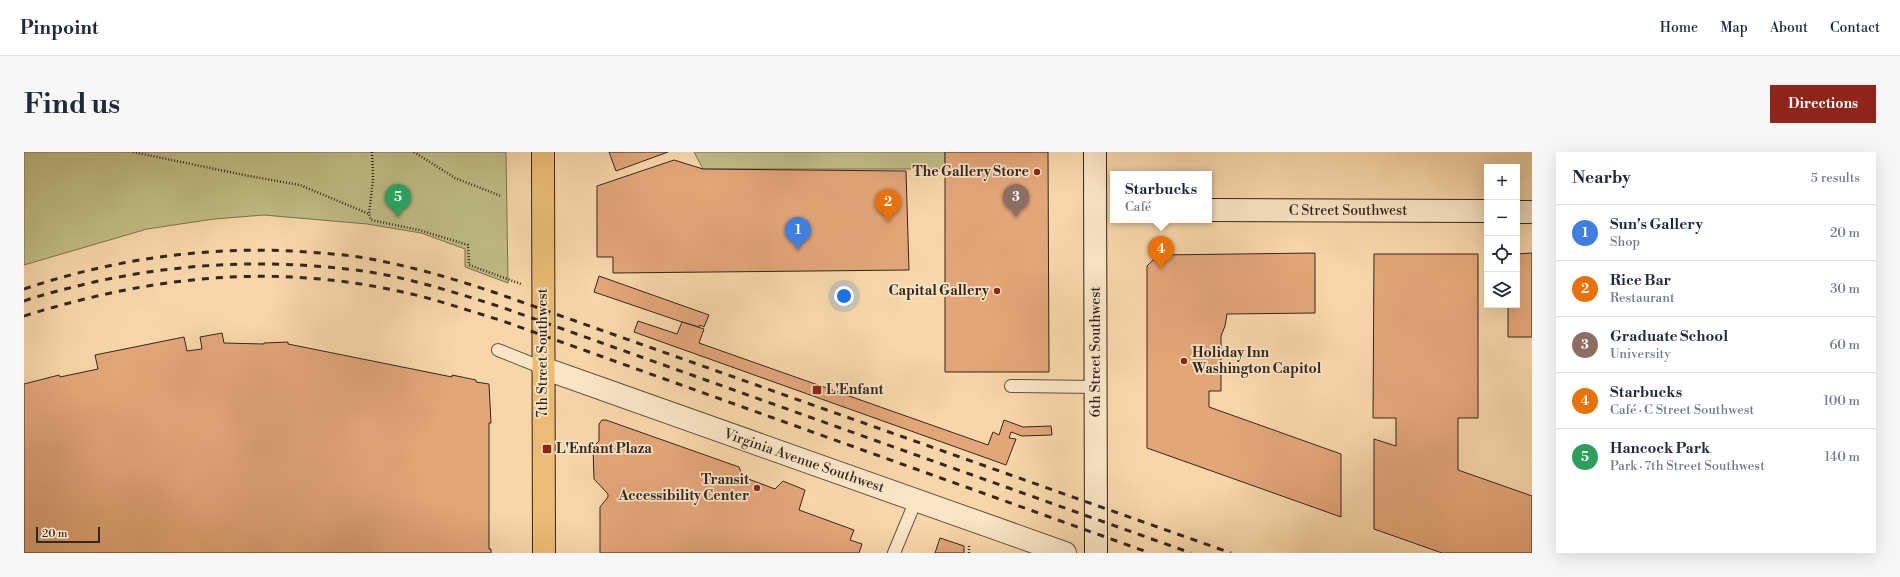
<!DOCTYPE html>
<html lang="en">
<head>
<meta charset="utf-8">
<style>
  :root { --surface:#fff; --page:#f6f6f7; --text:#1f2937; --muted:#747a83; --line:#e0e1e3; --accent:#8f2418 }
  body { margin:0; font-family:"Libre Bodoni",serif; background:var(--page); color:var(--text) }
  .controls { position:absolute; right:12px; top:12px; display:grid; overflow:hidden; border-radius:0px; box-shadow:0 4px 16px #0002 }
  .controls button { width:36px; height:36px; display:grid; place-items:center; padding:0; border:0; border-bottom:1px solid var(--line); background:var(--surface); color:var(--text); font:20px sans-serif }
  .scale { position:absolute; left:12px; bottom:10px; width:64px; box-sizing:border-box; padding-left:4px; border:2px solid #342620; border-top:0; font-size:11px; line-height:14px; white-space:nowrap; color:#342620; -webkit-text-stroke:3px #fae5c7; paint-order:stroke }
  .you { position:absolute; left:820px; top:144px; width:14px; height:14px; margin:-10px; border:3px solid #fff; border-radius:50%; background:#1a73e8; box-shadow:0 0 0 6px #1a73e833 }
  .badge { display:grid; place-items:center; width:26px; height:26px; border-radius:50%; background:var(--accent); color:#fff; font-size:13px; font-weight:700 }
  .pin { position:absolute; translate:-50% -33px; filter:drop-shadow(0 1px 2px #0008) }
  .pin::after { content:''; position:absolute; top:21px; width:14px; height:12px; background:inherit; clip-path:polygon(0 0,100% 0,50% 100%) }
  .popup { position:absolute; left:1086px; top:19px; width:102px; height:52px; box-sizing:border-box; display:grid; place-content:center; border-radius:0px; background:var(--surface); filter:drop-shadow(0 1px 3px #0005); font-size:13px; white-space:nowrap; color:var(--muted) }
  .popup b { font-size:15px; color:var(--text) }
  .popup::after { content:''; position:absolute; left:50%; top:100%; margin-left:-8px; border:8px solid transparent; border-top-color:var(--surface) }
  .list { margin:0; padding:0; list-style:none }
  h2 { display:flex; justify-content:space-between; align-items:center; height:52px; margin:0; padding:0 16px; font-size:17px }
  h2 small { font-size:13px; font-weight:400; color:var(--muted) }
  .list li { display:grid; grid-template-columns:26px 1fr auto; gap:12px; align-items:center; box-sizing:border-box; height:56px; padding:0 16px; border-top:1px solid var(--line) }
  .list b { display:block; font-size:15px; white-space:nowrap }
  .list p { margin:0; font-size:13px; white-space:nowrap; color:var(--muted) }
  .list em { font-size:13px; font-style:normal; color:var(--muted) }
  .icon { flex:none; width:22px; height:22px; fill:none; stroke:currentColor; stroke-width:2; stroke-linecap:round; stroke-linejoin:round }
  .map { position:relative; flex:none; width:1508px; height:401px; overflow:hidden; border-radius:0px }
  header { display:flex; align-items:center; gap:24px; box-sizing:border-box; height:56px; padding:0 20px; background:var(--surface); border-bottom:1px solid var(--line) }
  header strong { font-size:19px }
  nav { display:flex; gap:22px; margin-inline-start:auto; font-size:14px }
  .intro { display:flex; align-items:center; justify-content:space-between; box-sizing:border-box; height:96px; padding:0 24px }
  h1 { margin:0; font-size:28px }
  .button { padding:10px 18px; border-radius:0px; background:var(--accent); color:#fff; font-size:14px; font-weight:700 }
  main { display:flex; gap:24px; padding:0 24px }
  aside { flex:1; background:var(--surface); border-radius:0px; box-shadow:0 4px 16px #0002 }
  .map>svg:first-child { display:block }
  .green { fill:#c1bd85; stroke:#7a7252 }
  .building { fill:#e3a679; stroke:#342620 }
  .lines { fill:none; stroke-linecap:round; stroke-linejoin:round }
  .lane-casing { stroke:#655242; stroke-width:14 }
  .street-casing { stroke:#655242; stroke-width:24 }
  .secondary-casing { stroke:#342620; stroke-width:24 }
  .primary-casing { stroke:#342620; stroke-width:24 }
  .path { stroke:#342620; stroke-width:2.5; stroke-dasharray:1 2; stroke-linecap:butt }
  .lane { stroke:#fae5c7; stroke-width:12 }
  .street { stroke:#fae5c7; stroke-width:22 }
  .secondary { stroke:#fae5c7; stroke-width:22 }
  .primary { stroke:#ecbc74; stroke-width:22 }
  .rail { stroke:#342620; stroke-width:3; stroke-dasharray:7 7; stroke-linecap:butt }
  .poi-dot { fill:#8f2418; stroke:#fae5c7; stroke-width:1.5 }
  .labels { text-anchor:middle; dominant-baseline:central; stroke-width:3.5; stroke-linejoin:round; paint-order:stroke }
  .poi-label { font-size:14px; font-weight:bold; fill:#342620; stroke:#fae5c7; text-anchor:end }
  .street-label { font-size:14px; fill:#342620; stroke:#fae5c7 }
</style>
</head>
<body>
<header>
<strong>Pinpoint</strong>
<nav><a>Home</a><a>Map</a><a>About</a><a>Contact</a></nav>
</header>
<div class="intro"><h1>Find us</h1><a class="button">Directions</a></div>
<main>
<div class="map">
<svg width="1508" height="401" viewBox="0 0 1508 401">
  <rect width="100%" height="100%" fill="#f7d7a9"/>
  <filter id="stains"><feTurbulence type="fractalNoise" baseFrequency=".005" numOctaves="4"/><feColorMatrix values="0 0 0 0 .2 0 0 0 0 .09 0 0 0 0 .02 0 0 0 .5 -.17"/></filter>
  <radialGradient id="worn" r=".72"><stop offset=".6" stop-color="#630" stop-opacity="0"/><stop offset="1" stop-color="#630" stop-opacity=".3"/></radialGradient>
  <g class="green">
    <path d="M0 0H482L484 131 441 115V97L397 81 343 72 240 63 190 67 123 77 0 113Z"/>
    <path d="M670 0H921V17H679Z"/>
  </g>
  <g class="building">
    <path d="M585 0H644L592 19Z"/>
    <path d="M921 0H1024L1025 220H921Z"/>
    <path d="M650 8 679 17 882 19 885 118 589 121V105H573V34Z"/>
    <path d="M1291 101V161L1203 162 1201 174 1197 184V239H1185V255L1317 302V365L1123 296V114L1134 103Z"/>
    <path d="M1508 101V185H1484V153H1493V102Z"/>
    <path d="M1350 102H1454V266H1434V318L1508 344V401H1418L1350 377V287L1372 294V266H1349Z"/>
    <path d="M575 124 685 163 680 175 676 173 675 175 658 170 570 140Z"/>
    <path d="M614 169 653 182 658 170 680 177 675 191 964 293 969 280 975 283 980 268 999 275 1027 274 1028 283 998 284 987 280 985 286 992 287 982 313 610 180Z"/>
    <path d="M198 181 200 191 240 192V191L264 190V192L428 225V223L452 228V230L465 232 467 271H465V397H467V401H0V232L35 223 36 225 74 217 71 203 160 185 163 199 178 197 176 185Z"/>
    <path d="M578 268H582L715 315 719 325 751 337 759 329 781 338 775 358 830 378 826 388 838 392 835 401H576V355L584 345V342L570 327 569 295 575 289V272Z"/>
    <path d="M916 386 940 394V401H911Z"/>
  </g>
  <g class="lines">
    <defs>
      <g id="lane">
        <path d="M474 198 519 216"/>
        <path d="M987 234 1072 235"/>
        <path d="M870 401 892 348"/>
      </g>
      <path id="street" d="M519 216 1041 401"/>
      <g id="secondary">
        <path d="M1071 0 1072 401"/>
        <path d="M1185 58 1463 59"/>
        <path d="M1493 60H1508"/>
      </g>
      <path id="primary" d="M519 0 520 401"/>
    </defs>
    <use href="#lane" class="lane-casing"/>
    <use href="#street" class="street-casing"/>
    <use href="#secondary" class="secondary-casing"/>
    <use href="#primary" class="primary-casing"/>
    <g class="path">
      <path d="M109 0 225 24 276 33 345 62"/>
      <path d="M348 0 349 28 345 62 347 68 395 78 444 93 445 113 497 132"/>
      <path d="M390 0 431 26 477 44"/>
      <path d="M945 401V392"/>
    </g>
    <use href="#lane" class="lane"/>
    <use href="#street" class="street"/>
    <use href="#secondary" class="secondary"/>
    <use href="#primary" class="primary"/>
    <g class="rail">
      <path d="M0 137C95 105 196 92 296 101 309 102 322 103 335 105 384 113 431 127 478 143L1207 401"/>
      <path d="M0 149C23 141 46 136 70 130 156 111 243 107 331 118 381 124 429 140 477 155L1167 401"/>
      <path d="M0 164C125 125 245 111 374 139 409 146 442 158 476 168L1126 401"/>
    </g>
  </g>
  <g class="poi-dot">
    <circle cx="1013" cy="20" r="4"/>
    <circle cx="973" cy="139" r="4"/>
    <circle cx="1160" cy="209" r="4"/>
    <rect x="788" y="233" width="10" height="10" rx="2"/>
    <rect x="518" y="292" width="10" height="10" rx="2"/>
    <circle cx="733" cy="336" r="4"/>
  </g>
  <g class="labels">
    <g class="poi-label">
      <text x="1005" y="20">The Gallery Store</text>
      <text x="965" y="139">Capital Gallery</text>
      <text x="1168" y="201" text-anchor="start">Holiday Inn<tspan x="1168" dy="16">Washington Capitol</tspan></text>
      <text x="802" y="238" text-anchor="start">L'Enfant</text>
      <text x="532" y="297" text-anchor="start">L'Enfant Plaza</text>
      <text x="725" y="328">Transit<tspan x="725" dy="16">Accessibility Center</tspan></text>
    </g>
    <g class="street-label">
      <text x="1324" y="59">C Street Southwest</text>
      <text transform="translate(1072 200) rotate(-90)">6th Street Southwest</text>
      <text transform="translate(519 201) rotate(-90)">7th Street Southwest</text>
      <text transform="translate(780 309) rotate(19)">Virginia Avenue Southwest</text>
    </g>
  </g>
  <rect width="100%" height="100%" filter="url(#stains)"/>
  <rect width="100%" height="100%" fill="url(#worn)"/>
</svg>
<div class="controls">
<button>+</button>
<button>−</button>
<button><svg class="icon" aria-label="locate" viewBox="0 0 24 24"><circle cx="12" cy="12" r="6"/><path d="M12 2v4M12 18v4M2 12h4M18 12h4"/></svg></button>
<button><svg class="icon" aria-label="layers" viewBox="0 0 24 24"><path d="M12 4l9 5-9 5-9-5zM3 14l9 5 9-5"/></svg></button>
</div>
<div class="scale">20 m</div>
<div class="you"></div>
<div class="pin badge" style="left:774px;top:98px;background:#3f7fe0">1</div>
<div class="pin badge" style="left:864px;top:70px;background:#e8710a">2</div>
<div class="pin badge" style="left:992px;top:65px;background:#8d6e63">3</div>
<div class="pin badge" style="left:1137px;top:117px;background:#e8710a">4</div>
<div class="popup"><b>Starbucks</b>Café</div>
<div class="pin badge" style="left:374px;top:65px;background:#2e9e5b">5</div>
</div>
<aside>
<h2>Nearby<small>5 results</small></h2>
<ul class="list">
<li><span class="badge" style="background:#3f7fe0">1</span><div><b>Sun's Gallery</b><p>Shop</p></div><em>20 m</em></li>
<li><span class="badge" style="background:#e8710a">2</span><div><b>Rice Bar</b><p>Restaurant</p></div><em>30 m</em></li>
<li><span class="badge" style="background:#8d6e63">3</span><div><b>Graduate School</b><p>University</p></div><em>60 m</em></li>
<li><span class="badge" style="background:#e8710a">4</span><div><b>Starbucks</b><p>Café · C Street Southwest</p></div><em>100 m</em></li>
<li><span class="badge" style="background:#2e9e5b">5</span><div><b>Hancock Park</b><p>Park · 7th Street Southwest</p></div><em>140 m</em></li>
</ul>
</aside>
</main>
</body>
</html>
